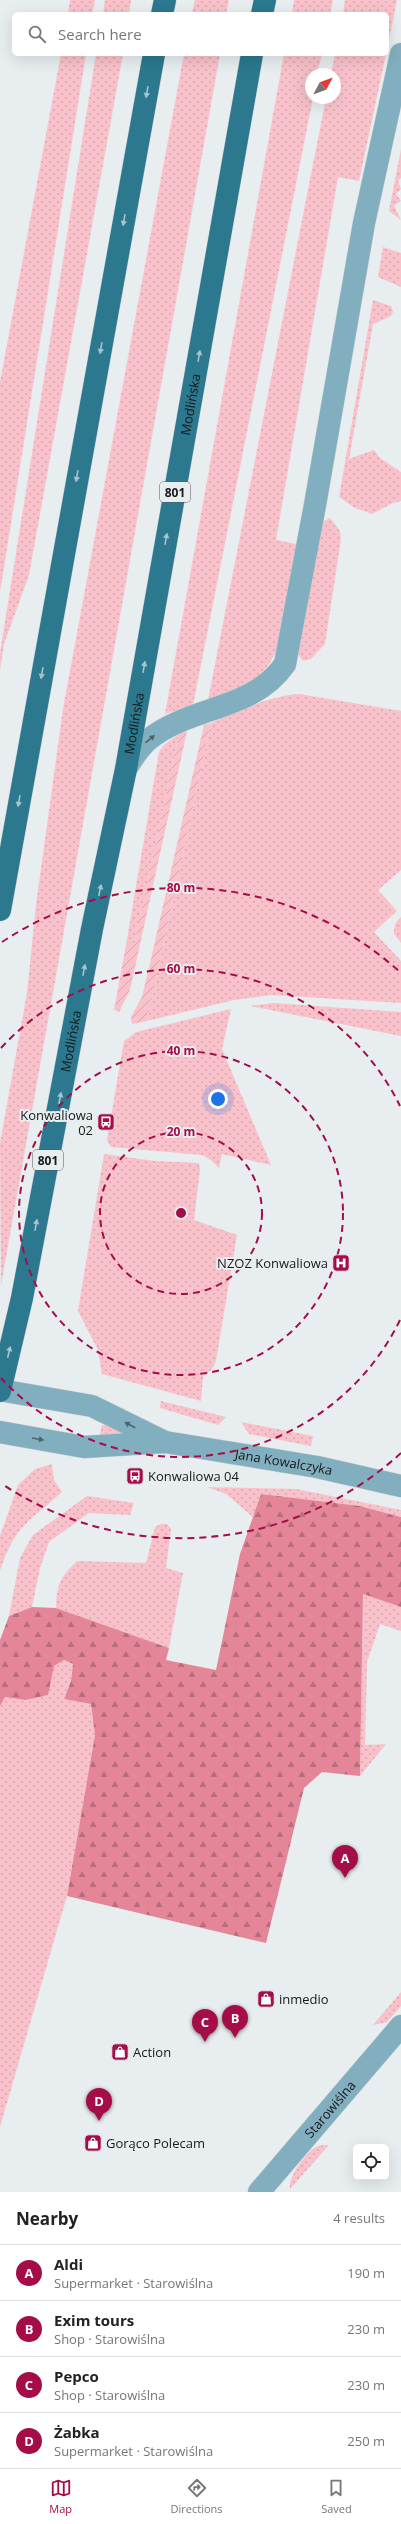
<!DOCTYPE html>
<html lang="en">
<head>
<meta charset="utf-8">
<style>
  :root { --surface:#fff; --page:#f2f2f2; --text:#222; --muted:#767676; --line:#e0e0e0; --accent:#a40d47 }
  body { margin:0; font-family:"Open Sans",sans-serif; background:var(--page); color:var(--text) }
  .controls { position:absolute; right:12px; bottom:12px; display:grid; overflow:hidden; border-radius:6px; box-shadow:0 4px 16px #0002 }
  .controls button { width:36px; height:36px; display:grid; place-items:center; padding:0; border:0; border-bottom:1px solid var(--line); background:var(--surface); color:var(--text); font:20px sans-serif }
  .compass { position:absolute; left:305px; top:68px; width:36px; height:36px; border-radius:50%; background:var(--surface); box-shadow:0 4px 16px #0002; rotate:49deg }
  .you { position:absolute; left:218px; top:1099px; width:14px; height:14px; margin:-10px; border:3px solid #fff; border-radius:50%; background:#1a73e8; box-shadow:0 0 0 6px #1a73e833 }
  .badge { display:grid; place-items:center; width:26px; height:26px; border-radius:50%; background:var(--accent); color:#fff; font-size:13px; font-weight:700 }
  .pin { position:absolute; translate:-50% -33px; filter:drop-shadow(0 1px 2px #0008) }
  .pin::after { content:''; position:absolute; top:21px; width:14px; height:12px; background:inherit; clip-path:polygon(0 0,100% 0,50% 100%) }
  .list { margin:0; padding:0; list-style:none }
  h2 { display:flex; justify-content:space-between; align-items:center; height:52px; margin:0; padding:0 16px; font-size:17px }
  h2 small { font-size:13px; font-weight:400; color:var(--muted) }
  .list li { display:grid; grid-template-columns:26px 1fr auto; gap:12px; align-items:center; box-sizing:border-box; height:56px; padding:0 16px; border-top:1px solid var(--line) }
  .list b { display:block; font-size:15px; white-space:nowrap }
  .list p { margin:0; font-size:13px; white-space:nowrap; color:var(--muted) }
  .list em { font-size:13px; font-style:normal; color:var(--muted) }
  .icon { flex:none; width:22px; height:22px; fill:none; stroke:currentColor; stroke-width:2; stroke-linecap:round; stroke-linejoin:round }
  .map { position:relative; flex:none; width:401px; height:2192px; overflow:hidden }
  .search { position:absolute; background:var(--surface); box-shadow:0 4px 16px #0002; left:12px; right:12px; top:12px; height:44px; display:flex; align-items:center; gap:10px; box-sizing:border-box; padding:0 14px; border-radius:6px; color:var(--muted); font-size:15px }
  .sheet { height:276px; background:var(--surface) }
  nav { display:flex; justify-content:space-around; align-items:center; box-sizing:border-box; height:56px; border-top:1px solid var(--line); background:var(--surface); font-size:11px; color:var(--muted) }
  nav a { display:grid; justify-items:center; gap:2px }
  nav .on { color:var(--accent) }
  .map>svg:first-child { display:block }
  .grass { fill:url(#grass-dots) }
  .forest { fill:url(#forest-firs) }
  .garden { fill:url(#garden-furrows) }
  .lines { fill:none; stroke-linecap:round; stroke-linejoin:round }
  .minor-casing { stroke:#c7cbcd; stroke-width:23 }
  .major-casing { stroke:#c7cbcd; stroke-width:23 }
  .minor { stroke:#81afbf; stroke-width:22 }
  .major { stroke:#2b788f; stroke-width:22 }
  .oneway { fill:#a6c4cd }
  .oneway2 { fill:#4c646c }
  .ring { fill:none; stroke:#a40d47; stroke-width:2; stroke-dasharray:7 5 }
  .labels { text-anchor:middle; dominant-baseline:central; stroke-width:4; stroke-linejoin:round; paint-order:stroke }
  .shield { fill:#e8edef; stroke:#56595a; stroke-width:1 }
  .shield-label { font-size:12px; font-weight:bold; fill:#17191a }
  .street-label { font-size:13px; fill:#17191a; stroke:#e8edef }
  .poi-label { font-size:13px; fill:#17191a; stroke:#e8edef; text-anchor:start }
  .centre { fill:#a40d47; stroke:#e8edef; stroke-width:2 }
  .ring-label { font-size:12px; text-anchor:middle; font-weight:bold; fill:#a40d47; stroke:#e8edef; stroke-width:4; stroke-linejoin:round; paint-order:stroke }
</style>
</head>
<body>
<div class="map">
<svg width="401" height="2192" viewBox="0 0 401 2192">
  <defs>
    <pattern id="grass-dots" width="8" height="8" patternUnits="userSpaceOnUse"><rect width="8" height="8" fill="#f9c2cb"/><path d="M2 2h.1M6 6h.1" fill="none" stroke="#d5a6ae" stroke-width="1.8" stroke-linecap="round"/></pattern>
    <pattern id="forest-firs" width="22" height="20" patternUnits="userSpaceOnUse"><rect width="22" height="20" fill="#e58598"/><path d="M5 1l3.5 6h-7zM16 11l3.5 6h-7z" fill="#b96c7b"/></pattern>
    <pattern id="garden-furrows" width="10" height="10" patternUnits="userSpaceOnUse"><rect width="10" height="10" fill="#f9c2cb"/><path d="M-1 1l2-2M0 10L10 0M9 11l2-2" fill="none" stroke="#d5a6ae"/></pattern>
  </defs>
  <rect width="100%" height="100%" fill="#e8edef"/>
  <g class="grass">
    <path d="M70 0H95L92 14H68Z"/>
    <path d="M105 0H131L129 14H103Z"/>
    <path d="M195 0H229L226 14H192Z"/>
    <path d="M294 0H333L330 14H292Z"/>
    <path d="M345 0H397L387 49V14H343Z"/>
    <path d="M61 54H86L0 592V382Z"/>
    <path d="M96 54H123L29 575 4 644 0 670V653Z"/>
    <path d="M184 54H220L1 1285 0 1143 27 993 36 905 63 709Z"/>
    <path d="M284 54H322L317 74H311L313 98 193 705 165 714Z"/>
    <path d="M335 54H386L359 181 338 177 276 540 297 544 278 647C263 683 242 687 208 700L326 98H335V74H331Z"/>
    <path d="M401 149V178L398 181 401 189 396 194 401 201 394 206 401 220 389 211Z"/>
    <path d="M383 247 401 253V287L378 277Z"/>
    <path d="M373 300 391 306 393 312 391 316 373 324 349 459 374 450 380 458 401 472V501L393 503 372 514 355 508 339 497Z"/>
    <path d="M330 518 340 531 341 539 325 644 311 659 303 661 298 654 322 522Z"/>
    <path d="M299 694 401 711V870L378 890 397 911 374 932 401 961V1003L272 995 234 1000 147 1021 211 723C239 711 268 696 299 694Z"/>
    <path d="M179 734 134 946 126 945 159 752 164 745Z"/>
    <path d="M401 917V943L394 934C394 926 395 922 401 917Z"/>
    <path d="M274 1003 401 1012V1036L250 1006Z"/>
    <path d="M231 1009 222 1049 271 1165 222 1154 219 1168 211 1160 202 1155 111 1147 107 1141 108 1134 124 1041 136 1032Z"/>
    <path d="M104 1154 155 1161 199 1163 200 1170 194 1220 237 1235 216 1361 212 1369 203 1377 201 1401 102 1374 98 1350 78 1311Z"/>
    <path d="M161 1401 226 1417 218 1425 160 1408Z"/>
    <path d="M241 1422 313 1436 311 1446 249 1434Z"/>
    <path d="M102 1425 137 1432 139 1434 100 1435Z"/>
    <path d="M52 1464 54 1480 62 1492C28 1523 15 1525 0 1571V1536L18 1485 35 1469Z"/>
    <path d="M207 1487 296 1489 401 1510V1517L360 1506 261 1494 253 1517 226 1494Z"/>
    <path d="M87 1496 134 1503 130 1515 89 1513 49 1542 40 1568 32 1607 9 1616 20 1558 33 1535Z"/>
    <path d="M161 1524H167L171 1529 166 1568 183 1573 169 1648 56 1608C57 1584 60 1577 77 1561L146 1563 155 1527Z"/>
    <path d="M363 1594 401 1607V1631L380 1624 367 1662 365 1745 386 1744 360 1776Z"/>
    <path d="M64 1660 73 1664 71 1681 64 1699 91 1704 95 1735 67 1896 0 2127V1706L5 1697 25 1700 54 1666Z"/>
    <path d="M401 1992V2006L387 2022 373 2025Z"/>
    <path d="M329 2145 290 2189C288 2177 305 2153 316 2147 320 2145 325 2145 329 2145Z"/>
  </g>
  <path class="forest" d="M261 1494 360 1506 401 1517V1607L363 1594 360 1776 322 1772 304 1788 266 1943 67 1896 95 1735 91 1704 64 1699 71 1681 73 1664 64 1660 54 1666 48 1695 25 1700 5 1697 0 1706V1640L9 1616 32 1607 56 1608 169 1648 166 1660 216 1670 240 1554Z"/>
  <g class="garden">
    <path d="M211 723 147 1021 132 1024 131 1017 142 997 151 959 204 725Z"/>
    <path d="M187 731 130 990 119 1012 114 1010 126 945H134L179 734Z"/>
  </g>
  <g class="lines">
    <defs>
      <g id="minor">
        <path d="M126 769C132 759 139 748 148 740 189 706 253 711 285 664L315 505 364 223 401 54"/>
        <path d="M0 1390 92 1406 165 1442"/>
        <path id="s1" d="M0 1432 84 1447 165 1442 317 1467 401 1486"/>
        <path id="s2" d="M259 2192 401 2026"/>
      </g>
      <g id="major">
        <path d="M162 14 165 0"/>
        <path d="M262 14 265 0"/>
        <path d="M0 910 154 54"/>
        <path id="s3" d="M0 1391 22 1298 92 929 126 769 252 54"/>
      </g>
    </defs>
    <use href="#minor" class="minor-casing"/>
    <use href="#major" class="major-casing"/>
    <use href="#minor" class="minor"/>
    <use href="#major" class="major"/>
  </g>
  <defs><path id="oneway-solid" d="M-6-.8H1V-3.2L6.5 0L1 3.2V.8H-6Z"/></defs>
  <g class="oneway">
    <use href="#oneway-solid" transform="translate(147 92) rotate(100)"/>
    <use href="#oneway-solid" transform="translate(124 220) rotate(100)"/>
    <use href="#oneway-solid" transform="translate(101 348) rotate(100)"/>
    <use href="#oneway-solid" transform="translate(199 356) rotate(-80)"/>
    <use href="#oneway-solid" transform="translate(77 476) rotate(100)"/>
    <use href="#oneway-solid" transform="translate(166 539) rotate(-80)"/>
    <use href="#oneway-solid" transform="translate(144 667) rotate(-80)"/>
    <use href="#oneway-solid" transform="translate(42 673) rotate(100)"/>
    <use href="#oneway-solid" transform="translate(19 801) rotate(100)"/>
    <use href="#oneway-solid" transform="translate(100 890) rotate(-78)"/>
    <use href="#oneway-solid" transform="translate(84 970) rotate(-79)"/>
    <use href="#oneway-solid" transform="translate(60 1098) rotate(-79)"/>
    <use href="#oneway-solid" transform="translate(36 1225) rotate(-80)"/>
    <use href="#oneway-solid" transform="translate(9 1352) rotate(-77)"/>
  </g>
  <g class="oneway2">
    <use href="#oneway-solid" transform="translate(150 739) rotate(-39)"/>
    <use href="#oneway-solid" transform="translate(130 1425) rotate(-153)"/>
    <use href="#oneway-solid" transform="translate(38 1439) rotate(10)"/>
  </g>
  <g class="ring">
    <circle cx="181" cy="1213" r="81"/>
    <circle cx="181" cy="1213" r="162"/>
    <path d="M400 1320A244 244 0 0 1 1 1378M1 1048A244 244 0 0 1 400 1106"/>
    <path d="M401 1453A325 325 0 0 1 2 1484M2 942A325 325 0 0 1 401 973"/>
  </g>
  <defs>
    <symbol id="bus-square" viewBox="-11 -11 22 22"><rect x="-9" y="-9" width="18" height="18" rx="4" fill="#a40d47" stroke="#e8edef"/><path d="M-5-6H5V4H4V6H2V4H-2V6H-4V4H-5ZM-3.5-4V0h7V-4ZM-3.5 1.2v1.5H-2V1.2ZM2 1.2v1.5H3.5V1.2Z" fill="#fff"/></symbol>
    <symbol id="hospital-square" viewBox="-11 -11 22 22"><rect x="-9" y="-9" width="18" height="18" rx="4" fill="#a40d47" stroke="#e8edef"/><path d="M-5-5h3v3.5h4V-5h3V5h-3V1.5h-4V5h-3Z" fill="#fff"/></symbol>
    <symbol id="shop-square" viewBox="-11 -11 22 22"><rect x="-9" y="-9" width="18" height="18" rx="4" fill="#a40d47" stroke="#e8edef"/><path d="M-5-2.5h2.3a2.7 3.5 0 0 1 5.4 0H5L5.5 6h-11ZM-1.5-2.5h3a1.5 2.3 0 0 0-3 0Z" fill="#fff"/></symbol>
  </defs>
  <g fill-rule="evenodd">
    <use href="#bus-square" x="96" y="1112" width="20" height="20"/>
    <use href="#hospital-square" x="331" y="1253" width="20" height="20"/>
    <use href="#bus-square" x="125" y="1466" width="20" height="20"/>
    <use href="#shop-square" x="256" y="1989" width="20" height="20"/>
    <use href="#shop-square" x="110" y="2042" width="20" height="20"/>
    <use href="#shop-square" x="83" y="2133" width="20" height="20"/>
  </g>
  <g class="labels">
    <g class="shield">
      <rect x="160" y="482" width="30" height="20" rx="3"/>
      <rect x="33" y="1150" width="30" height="20" rx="3"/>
    </g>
    <g class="shield-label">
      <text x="175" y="492">801</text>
      <text x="48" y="1160">801</text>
    </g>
    <g class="street-label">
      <text stroke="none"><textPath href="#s3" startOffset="1005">Modlińska</textPath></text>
      <text stroke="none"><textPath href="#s3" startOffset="681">Modlińska</textPath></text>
      <text stroke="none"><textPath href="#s3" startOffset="357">Modlińska</textPath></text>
      <text stroke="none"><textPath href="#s1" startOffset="287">Jana Kowalczyka</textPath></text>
      <text stroke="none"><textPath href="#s2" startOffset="109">Starowiślna</textPath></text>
    </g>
    <g class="poi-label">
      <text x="93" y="1115" text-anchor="end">Konwaliowa<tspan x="93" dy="15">02</tspan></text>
      <text x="328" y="1263" text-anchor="end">NZOZ Konwaliowa</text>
      <text x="148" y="1476">Konwaliowa 04</text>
      <text x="279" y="1999">inmedio</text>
      <text x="133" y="2052">Action</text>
      <text x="106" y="2143">Gorąco Polecam</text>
    </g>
  </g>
  <circle cx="181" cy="1213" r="6" class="centre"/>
  <g class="ring-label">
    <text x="181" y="892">80 m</text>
    <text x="181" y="973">60 m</text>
    <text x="181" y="1055">40 m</text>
    <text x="181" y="1136">20 m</text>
  </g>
</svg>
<div class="controls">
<button><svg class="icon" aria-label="locate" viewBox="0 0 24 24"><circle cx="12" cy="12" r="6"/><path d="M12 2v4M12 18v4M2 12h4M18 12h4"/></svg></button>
</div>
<svg class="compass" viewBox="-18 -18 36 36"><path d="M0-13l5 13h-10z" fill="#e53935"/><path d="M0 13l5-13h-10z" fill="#767676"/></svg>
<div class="you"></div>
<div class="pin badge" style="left:345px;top:1878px">A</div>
<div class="pin badge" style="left:235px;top:2038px">B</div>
<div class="pin badge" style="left:205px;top:2042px">C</div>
<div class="pin badge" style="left:99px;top:2121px">D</div>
<div class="search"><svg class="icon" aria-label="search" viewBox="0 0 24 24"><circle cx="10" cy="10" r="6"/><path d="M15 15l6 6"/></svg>Search here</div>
</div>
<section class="sheet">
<h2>Nearby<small>4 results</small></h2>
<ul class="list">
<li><span class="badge">A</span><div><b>Aldi</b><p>Supermarket · Starowiślna</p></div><em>190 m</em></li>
<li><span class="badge">B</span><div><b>Exim tours</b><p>Shop · Starowiślna</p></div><em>230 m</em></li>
<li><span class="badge">C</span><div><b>Pepco</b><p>Shop · Starowiślna</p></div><em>230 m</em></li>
<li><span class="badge">D</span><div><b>Żabka</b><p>Supermarket · Starowiślna</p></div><em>250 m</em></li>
</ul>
</section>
<nav>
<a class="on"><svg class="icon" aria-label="map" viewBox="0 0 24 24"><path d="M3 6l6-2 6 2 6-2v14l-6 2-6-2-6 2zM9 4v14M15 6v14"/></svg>Map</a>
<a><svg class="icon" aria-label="directions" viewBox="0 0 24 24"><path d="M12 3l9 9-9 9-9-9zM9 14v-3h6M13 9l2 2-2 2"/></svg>Directions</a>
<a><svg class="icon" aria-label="saved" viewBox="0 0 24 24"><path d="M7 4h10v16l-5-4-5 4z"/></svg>Saved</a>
</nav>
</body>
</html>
